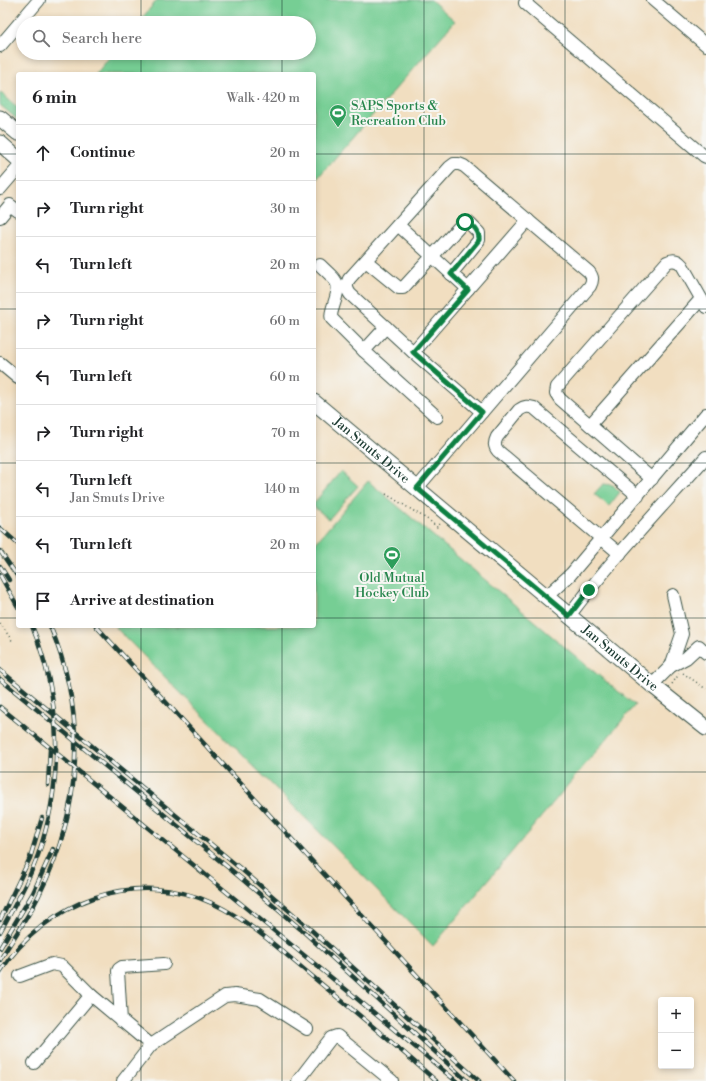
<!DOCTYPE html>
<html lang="en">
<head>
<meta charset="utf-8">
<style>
  :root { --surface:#fff; --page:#f2f2f2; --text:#202124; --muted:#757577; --line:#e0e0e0 }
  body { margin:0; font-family:"Libre Bodoni",serif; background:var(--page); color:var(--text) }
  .controls { position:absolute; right:12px; bottom:12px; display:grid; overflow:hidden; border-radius:4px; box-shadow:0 2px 6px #0003 }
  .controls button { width:36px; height:36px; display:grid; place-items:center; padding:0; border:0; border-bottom:1px solid var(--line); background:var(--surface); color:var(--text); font:20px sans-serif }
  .stop { position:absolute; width:12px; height:12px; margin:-9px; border:3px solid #0b8043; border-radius:50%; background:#fff }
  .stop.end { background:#0b8043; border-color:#fff; box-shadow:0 1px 4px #0008 }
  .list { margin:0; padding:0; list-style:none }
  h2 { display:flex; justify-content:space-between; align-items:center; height:52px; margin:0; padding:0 16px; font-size:17px }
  h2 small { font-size:13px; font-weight:400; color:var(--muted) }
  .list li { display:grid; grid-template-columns:26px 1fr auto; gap:12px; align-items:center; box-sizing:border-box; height:56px; padding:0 16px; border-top:1px solid var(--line) }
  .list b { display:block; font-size:15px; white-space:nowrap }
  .list p { margin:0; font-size:13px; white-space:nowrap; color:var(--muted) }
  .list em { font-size:13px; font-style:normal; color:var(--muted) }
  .icon { flex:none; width:22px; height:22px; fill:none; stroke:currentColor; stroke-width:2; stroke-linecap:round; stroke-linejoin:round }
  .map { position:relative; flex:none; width:706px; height:1081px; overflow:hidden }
  .search { position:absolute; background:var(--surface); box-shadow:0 2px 6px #0003; left:16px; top:16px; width:300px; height:44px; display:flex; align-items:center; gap:10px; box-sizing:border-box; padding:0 14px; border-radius:22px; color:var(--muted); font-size:15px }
  .panel { position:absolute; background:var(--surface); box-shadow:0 2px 6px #0003; left:16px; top:72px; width:300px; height:556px; border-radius:4px }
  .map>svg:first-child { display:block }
  .green { fill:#76ce94; stroke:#4a8664 }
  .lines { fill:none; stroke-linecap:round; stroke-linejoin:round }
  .minor-casing { stroke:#3e5549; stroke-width:14 }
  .major-casing { stroke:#3e5549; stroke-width:17 }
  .path { stroke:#3e5549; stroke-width:1.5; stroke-dasharray:1 3; stroke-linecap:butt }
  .minor { stroke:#fff; stroke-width:12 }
  .major { stroke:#fff; stroke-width:15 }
  .rail-casing { stroke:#1f3d34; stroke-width:4.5 }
  .rail { stroke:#f6f6f2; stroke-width:3; stroke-dasharray:9; stroke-linecap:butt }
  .route { stroke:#0b8043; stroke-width:5 }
  .grid { fill:none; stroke:#1f3d34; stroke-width:1; stroke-opacity:0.55 }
  .labels { text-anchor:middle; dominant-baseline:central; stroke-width:4; stroke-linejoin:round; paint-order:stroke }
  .leisure-label { font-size:13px; fill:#27864d; stroke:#f6f6f2; text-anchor:start }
  .street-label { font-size:13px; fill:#1f3d34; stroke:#f6f6f2 }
</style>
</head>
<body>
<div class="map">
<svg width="706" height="1081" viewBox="0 0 706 1081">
  <rect width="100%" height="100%" fill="#f6f6f2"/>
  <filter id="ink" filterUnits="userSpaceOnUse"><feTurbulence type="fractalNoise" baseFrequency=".025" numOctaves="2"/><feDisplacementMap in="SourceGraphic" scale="8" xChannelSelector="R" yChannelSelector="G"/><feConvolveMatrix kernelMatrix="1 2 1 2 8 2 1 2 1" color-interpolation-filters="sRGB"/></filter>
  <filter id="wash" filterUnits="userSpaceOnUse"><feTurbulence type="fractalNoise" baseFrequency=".012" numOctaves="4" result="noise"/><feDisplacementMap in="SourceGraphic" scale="16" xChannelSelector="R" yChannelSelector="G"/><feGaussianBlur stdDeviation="0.9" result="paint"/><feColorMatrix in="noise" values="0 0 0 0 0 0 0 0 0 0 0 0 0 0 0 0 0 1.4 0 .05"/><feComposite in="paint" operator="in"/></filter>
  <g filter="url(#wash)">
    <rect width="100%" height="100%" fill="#f1dec0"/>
    <g class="green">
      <path d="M157 0H431L455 21 314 182V74H96L113 53H309V23H138Z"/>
      <path d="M0 92 18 108V120L0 105Z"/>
      <path d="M341 471 358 486 329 519 314 507V503Z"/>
      <path d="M368 481 592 670 635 705 433 946 115 627 314 626V545Z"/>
      <path d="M603 484 613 485 620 492 609 506 594 494Z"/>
    </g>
  </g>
  <g filter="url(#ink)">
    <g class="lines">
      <defs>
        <g id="minor">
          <path d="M527 0 525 3 704 156 706 157"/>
          <path d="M653 0 706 45"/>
          <path d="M0 46 39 0"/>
          <path d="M454 164H459L464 166 589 272C593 277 593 280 590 286L482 412 413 352 350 294C346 288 346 285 349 279L450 167Z"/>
          <path d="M0 189 18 168"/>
          <path d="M0 217 10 205 18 211"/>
          <path d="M398 225 468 289"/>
          <path d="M366 261 399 288H403L461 225 468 222 479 233V240L451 274"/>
          <path d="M320 265C338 283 342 281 333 307 332 311 330 315 332 319L364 351"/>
          <path d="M386 327 364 351 437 417"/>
          <path d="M413 352 528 220"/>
          <path d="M0 363 18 378"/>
          <path d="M590 425 701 299"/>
          <path d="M652 479 560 399 556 393 557 387 667 262C673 259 678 260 682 265L706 307"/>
          <path d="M417 488 482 412"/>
          <path d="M620 554 498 451C494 446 494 443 497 437L519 410C525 406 528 406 534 408L638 496"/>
          <path d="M546 597 571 574 706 414"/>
          <path d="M569 616C611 560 660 509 706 457"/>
          <path d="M671 666 682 634 673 595"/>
          <path d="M652 685 671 666 686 658 699 646 706 653"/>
          <path d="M20 976 52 964 62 966 91 995 151 1045 123 1081"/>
          <path d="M121 1021 118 971 119 969 122 967 164 964"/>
          <path d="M151 1045 225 996 235 995 260 999 307 1029"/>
          <path d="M34 1063 91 995"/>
          <path d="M298 1081 331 1038 337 1036 392 1081"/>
        </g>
        <g id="major">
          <path d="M0 118 18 133"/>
          <path d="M0 143 18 159"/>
          <path id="s1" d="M314 402 652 685 706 728"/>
        </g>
      </defs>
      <use href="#minor" class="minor-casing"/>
      <use href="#major" class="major-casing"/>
      <g class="path">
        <path d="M386 494 430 521 437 527 440 524"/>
        <path d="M0 623 13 642"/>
        <path d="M683 673 706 689"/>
        <path d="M672 684 679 674"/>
      </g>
      <use href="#minor" class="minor"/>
      <use href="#major" class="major"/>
      <defs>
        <g id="rail">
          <path d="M0 528 18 544"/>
          <path d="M0 551 18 577"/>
          <path d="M0 566 9 580"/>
          <path d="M0 575 18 607"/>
          <path d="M96 626 514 1081"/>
          <path d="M0 670 247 874 309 928 479 1081"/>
          <path d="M0 679 242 879 304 932 467 1081"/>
          <path d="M0 707 349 992 456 1081"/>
          <path d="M48 785 50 749"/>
          <path d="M0 920 30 858 42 818"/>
          <path d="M0 932C14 907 28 882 38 855 64 781 62 699 32 626"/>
          <path d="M0 948 33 893 53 849"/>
          <path d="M0 960C13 938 28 918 39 895 82 809 88 715 50 626"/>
          <path d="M0 972C46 901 135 867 214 904 248 920 278 948 307 972 350 1008 394 1043 436 1081"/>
        </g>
      </defs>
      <use href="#rail" class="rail-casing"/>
      <use href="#rail" class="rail"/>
    </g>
  </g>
  <g class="lines" filter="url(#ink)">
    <path class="route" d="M465 222C473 224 480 232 479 240L451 274 468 290 413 352 482 412 417 488 569 616 589 590"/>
  </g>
  <path class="grid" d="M141 0V23M282 0V23M424 0V1081M565 0V1081M141 53V74M282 53V74M0 154H18M314 154H706M0 309H18M314 309H706M0 463H18M314 463H706M0 618H18M314 618H706M141 626V1081M282 626V1081M0 772H706M0 927H706"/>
  <defs>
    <symbol id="stadium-pin" viewBox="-11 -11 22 30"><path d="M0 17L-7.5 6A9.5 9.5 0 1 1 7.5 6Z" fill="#2e9e5b" stroke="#f6f6f2"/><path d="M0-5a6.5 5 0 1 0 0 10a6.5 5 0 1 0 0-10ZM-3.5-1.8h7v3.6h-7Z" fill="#fff"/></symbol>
  </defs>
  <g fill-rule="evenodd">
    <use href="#stadium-pin" x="328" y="103" width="20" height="27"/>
    <use href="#stadium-pin" x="382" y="545" width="20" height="27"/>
  </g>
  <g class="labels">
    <g class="leisure-label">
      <text x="351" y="106">SAPS Sports &amp;<tspan x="351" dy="15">Recreation Club</tspan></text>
      <text x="392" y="578" text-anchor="middle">Old Mutual<tspan x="392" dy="15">Hockey Club</tspan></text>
    </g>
    <g class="street-label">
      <text stroke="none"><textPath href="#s1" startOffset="75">Jan Smuts Drive</textPath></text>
      <text stroke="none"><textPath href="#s1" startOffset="399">Jan Smuts Drive</textPath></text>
    </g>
  </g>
</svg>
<div class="controls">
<button>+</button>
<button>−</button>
</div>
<div class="stop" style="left:465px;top:222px"></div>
<div class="stop end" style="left:589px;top:590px"></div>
<div class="search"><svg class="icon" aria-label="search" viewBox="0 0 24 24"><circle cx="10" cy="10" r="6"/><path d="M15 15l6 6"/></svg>Search here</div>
<section class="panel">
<h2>6 min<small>Walk · 420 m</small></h2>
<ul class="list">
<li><svg class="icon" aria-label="ahead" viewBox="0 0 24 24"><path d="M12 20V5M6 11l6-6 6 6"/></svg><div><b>Continue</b></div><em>20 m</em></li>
<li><svg class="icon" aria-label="right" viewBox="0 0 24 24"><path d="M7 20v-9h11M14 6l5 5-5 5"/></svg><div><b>Turn right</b></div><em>30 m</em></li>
<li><svg class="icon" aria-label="left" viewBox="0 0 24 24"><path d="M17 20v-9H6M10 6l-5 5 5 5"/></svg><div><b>Turn left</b></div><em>20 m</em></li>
<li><svg class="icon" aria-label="right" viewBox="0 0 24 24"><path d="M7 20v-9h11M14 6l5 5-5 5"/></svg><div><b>Turn right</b></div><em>60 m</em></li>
<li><svg class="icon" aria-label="left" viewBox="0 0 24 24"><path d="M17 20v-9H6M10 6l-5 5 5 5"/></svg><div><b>Turn left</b></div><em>60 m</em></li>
<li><svg class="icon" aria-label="right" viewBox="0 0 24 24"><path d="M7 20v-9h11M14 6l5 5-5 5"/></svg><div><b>Turn right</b></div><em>70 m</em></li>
<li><svg class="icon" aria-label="left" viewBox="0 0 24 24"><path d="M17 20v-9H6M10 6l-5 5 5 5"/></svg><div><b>Turn left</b><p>Jan Smuts Drive</p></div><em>140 m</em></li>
<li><svg class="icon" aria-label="left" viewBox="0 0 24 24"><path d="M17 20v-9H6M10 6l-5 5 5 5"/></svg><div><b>Turn left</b></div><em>20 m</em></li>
<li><svg class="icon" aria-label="arrive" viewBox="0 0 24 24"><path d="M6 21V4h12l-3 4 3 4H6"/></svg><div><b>Arrive at destination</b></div></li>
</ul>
</section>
</div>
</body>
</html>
